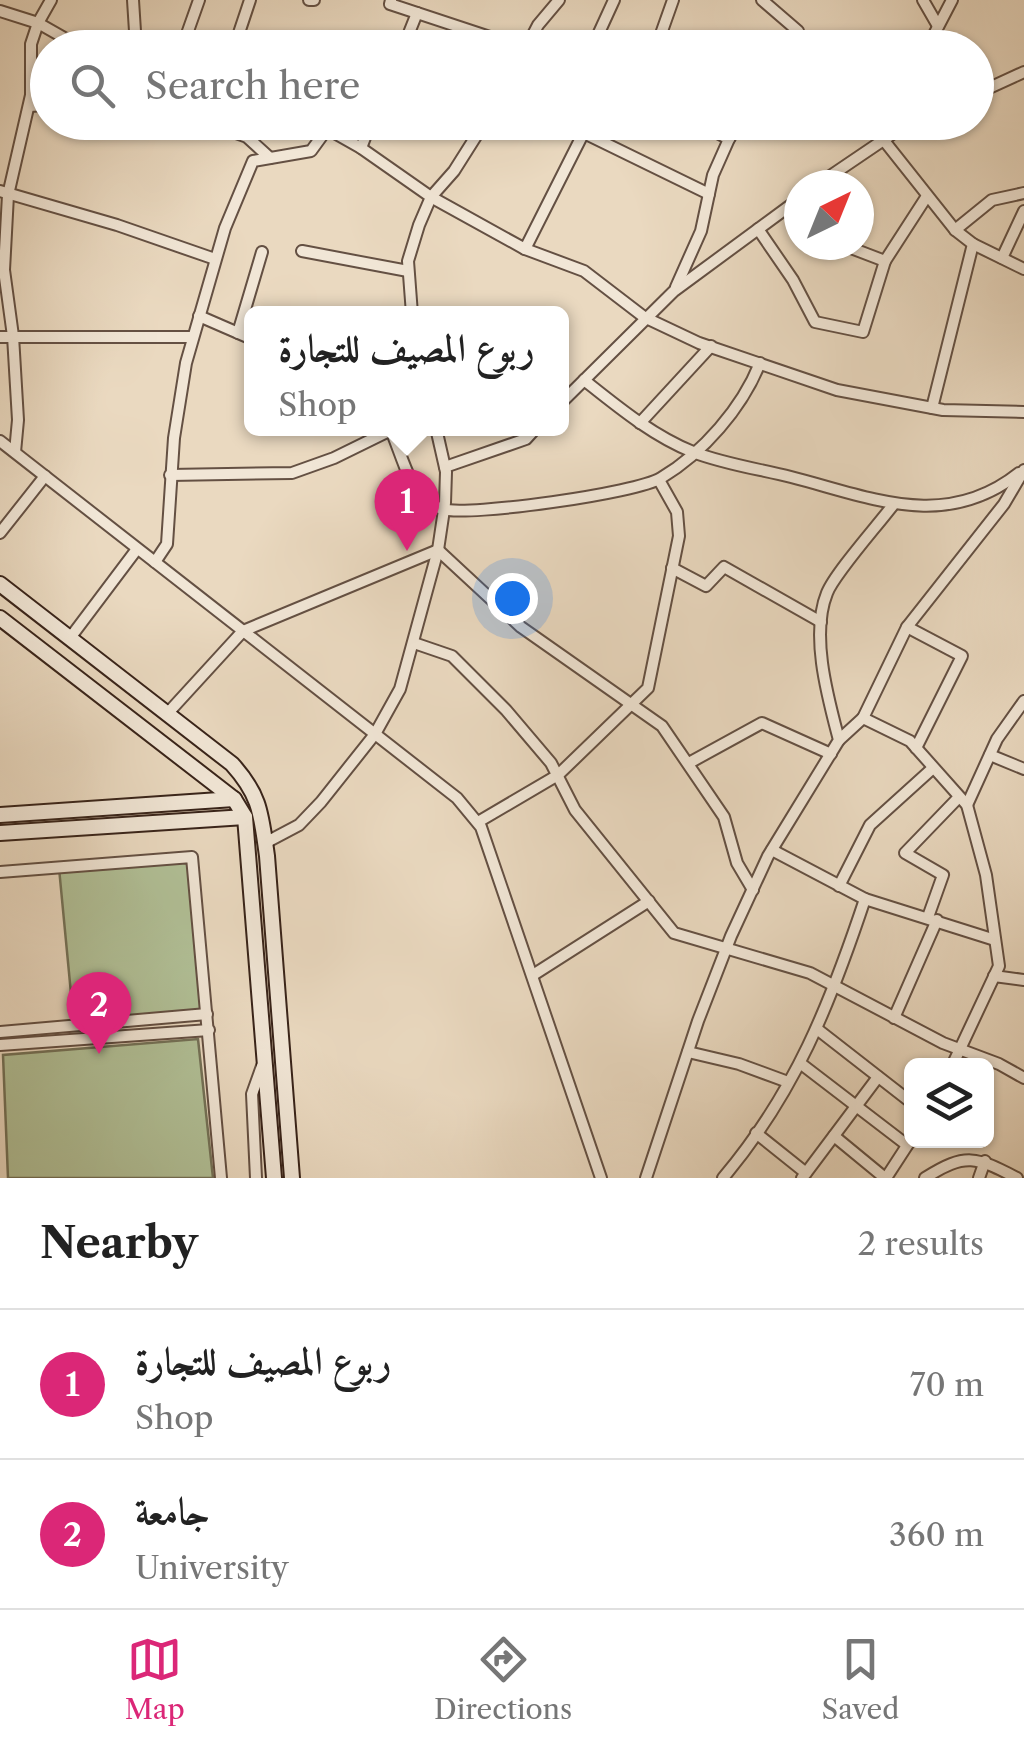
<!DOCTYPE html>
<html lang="en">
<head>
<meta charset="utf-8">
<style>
  :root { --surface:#fff; --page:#f2f2f2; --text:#222; --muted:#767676; --line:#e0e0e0; --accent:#db2777 }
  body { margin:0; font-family:"Libre Caslon Text",Amiri,serif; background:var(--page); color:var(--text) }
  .controls { position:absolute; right:30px; bottom:30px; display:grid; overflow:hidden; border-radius:15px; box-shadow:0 2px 8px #0004 }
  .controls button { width:90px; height:90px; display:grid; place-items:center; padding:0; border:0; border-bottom:2px solid var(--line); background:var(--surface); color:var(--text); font:50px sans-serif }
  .compass { position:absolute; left:784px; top:170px; width:90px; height:90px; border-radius:50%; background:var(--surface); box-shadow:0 2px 8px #0004; rotate:43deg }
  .you { position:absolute; left:512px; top:598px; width:35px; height:35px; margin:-25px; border:8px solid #fff; border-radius:50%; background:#1a73e8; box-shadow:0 0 0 15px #1a73e833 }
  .badge { display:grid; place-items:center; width:65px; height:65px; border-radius:50%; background:var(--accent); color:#fff; font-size:32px; font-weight:700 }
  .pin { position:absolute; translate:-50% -82px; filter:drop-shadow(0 2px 5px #0008) }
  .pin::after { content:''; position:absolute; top:52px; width:35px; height:30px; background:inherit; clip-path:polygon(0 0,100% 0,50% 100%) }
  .popup { position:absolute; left:244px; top:306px; width:325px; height:130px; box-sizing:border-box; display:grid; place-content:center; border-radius:15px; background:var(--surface); filter:drop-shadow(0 2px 8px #0005); font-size:32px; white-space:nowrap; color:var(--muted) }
  .popup b { font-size:38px; color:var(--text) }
  .popup::after { content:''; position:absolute; left:50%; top:100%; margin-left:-20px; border:20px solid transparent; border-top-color:var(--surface) }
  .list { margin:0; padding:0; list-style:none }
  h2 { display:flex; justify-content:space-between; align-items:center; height:130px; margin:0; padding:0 40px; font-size:42px }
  h2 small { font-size:32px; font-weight:400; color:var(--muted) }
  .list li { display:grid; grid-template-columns:65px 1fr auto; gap:30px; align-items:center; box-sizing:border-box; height:150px; padding:0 40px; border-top:2px solid var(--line) }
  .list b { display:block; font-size:38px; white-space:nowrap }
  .list p { margin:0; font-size:32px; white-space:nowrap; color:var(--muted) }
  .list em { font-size:32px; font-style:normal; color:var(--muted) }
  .icon { flex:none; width:55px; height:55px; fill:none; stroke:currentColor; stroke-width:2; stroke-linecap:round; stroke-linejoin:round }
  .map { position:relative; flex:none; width:1024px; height:1178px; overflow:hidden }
  .search { position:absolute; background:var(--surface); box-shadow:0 2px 8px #0004; left:30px; right:30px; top:30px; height:110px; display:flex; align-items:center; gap:25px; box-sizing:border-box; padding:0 35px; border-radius:55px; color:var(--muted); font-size:38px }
  .sheet { height:430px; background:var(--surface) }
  nav { display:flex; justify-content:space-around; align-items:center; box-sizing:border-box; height:140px; border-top:2px solid var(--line); background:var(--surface); font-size:28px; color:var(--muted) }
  nav a { display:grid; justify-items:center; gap:5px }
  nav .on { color:var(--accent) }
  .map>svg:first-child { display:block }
  .green { fill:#b1c097; stroke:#747258; stroke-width:2.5 }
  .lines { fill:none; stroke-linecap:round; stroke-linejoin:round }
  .street-casing { stroke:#645043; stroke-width:14 }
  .secondary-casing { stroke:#382319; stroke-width:18 }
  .street { stroke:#f1e6d6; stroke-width:10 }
  .secondary { stroke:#f1e6d6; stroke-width:14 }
</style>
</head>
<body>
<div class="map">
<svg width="1024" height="1178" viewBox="0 0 1024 1178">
  <rect width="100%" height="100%" fill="#ead9c0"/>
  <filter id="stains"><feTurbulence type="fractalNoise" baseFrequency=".002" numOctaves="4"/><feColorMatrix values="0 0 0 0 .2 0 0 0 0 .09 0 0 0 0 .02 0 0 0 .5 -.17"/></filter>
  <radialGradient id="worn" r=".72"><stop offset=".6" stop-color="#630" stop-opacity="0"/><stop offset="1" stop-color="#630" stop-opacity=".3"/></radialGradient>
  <g class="green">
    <path d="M192 857 207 1014 74 1025 59 868Z"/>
    <path d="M198 1039 213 1178H8L3 1055Z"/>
  </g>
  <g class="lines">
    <defs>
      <g id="street">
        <path d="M133 0 136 47"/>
        <path d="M309 0H314"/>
        <path d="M391 0 390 4 523 48"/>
        <path d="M762 0 798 31 787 48"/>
        <path d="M923 0 938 26"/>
        <path d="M0 11 38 23 82 48"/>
        <path d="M135 48H155"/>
        <path d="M182 48 199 0"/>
        <path d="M234 48 250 0"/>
        <path d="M403 48 417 13"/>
        <path d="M526 48 538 25 559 0"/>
        <path d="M592 48 614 0"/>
        <path d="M656 48 673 0"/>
        <path d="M927 48 952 0"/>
        <path d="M976 94 1024 72"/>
        <path d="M29 106 48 105"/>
        <path d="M205 122 247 137 270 158"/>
        <path d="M315 122 361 148 431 197 525 249 584 271 644 317 699 343 837 390 943 410 1024 412"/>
        <path d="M890 122 882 138 955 230 973 244 932 408"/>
        <path d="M584 133 709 194"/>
        <path d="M729 139 740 122"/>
        <path d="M361 148 371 122"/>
        <path d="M817 185 910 122"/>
        <path d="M0 191 117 225 215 259"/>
        <path d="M758 229 793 280 815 322 863 332 885 261"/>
        <path d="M955 230 992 200 1024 193"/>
        <path d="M973 244 1024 269"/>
        <path d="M843 245 885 261 927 196"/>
        <path d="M525 249 589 122"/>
        <path d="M302 251 408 271"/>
        <path d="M1002 258 1024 211"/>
        <path d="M676 287 701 231 713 175 729 139 697 122"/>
        <path d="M412 314 408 261 419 225 431 197 454 171 485 122"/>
        <path d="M199 316 252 339"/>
        <path d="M238 333 262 252"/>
        <path d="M0 337H193"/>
        <path d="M584 380C618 407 653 436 693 452 724 464 759 469 791 477 870 497 945 532 1019 473"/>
        <path d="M562 402 674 291 799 199"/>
        <path d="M640 423 711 346"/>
        <path d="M390 428C398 445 410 488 422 498 426 501 437 507 442 509 468 517 637 493 661 478 703 453 742 408 760 363"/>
        <path d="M0 441 457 798 481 827 601 1178"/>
        <path d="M15 452 18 420 13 336 4 270 8 195 31 95V44L38 23 51 0"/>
        <path d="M445 467 526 439 536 428"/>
        <path d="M170 475 292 473 334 458 391 430"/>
        <path d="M0 533 45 476"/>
        <path d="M155 562 167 544 174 438 186 363 225 228 253 161 311 151 327 129"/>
        <path d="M672 568 706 586 724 567 821 622"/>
        <path d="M907 627 962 656 916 748"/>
        <path d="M70 638 137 549"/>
        <path d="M414 643 452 656 506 710 551 763 575 810 674 933 810 973 943 1043 999 1064 1024 1078"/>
        <path d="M167 714 243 631 438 550 521 627 662 726 724 817 737 863 753 890"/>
        <path d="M839 740 863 718"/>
        <path d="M990 755 1024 769"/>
        <path d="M689 763 762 723 831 754"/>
        <path d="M967 805 997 739 1024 701"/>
        <path d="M478 822 558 775 648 688 679 536 677 512 659 480"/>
        <path d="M265 843 299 825 321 802 375 734 400 689 438 550 445 503 446 472 436 428"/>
        <path d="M772 850 865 899"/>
        <path d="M0 872 192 857 221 1178"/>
        <path d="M839 886 870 825 933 768"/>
        <path d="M928 917 943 875 905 853 959 797"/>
        <path d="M533 975 649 901"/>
        <path d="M994 976 1024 980"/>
        <path d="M894 1018 937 920"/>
        <path d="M817 1029 912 1103"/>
        <path d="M0 1032 207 1014"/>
        <path d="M0 1045 209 1030"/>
        <path d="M688 1052 739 1064 788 1082"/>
        <path d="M800 1063 907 1145"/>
        <path d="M952 1066 999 966 986 875 967 805 910 741 863 718 907 627 1004 504 1024 470"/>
        <path d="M756 1133 806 1173 802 1178"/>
        <path d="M834 1136 885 1178"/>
        <path d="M806 1173 878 1077"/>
        <path d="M256 1178 252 1094 262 1066"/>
        <path d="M646 1178 698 1021 731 936 768 856 839 740C828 698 810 635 827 593 835 573 878 525 893 505"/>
        <path d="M723 1178C795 1093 830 1004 865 899L995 940"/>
        <path d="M886 1178 912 1138"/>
        <path d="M925 1178C966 1152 976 1157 1017 1178"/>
        <path d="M979 1178 985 1161"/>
      </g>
      <g id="secondary">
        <path d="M0 584 232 764C261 796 261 815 267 856L292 1178"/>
        <path d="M0 618 234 799 245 817 274 1178"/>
        <path d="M0 815 234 799"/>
        <path d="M0 833 245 817"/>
      </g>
    </defs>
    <use href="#street" class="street-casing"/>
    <use href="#secondary" class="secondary-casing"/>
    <use href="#street" class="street"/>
    <use href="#secondary" class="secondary"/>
  </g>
  <rect width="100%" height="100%" filter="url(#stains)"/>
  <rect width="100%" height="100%" fill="url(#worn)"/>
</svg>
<div class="controls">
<button><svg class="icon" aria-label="layers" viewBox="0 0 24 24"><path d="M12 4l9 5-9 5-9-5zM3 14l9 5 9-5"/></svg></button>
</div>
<svg class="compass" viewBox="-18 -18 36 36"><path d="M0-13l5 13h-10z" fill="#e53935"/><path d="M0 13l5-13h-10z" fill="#767676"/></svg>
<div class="you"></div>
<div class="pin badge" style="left:407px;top:551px">1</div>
<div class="popup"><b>ربوع المصيف للتجارة</b>Shop</div>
<div class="pin badge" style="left:99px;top:1054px">2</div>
<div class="search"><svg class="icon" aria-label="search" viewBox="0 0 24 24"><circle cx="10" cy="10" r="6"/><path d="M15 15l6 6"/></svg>Search here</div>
</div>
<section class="sheet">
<h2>Nearby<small>2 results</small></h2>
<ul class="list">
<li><span class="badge">1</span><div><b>ربوع المصيف للتجارة</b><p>Shop</p></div><em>70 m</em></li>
<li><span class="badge">2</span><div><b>جامعة</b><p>University</p></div><em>360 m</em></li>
</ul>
</section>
<nav>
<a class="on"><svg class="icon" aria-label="map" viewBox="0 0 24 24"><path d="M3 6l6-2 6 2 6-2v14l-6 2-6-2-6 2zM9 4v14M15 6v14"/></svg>Map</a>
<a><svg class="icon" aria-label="directions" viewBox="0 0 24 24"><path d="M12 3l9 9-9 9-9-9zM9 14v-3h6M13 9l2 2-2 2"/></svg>Directions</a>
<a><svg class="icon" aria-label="saved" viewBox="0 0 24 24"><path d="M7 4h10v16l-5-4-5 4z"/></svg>Saved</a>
</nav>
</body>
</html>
